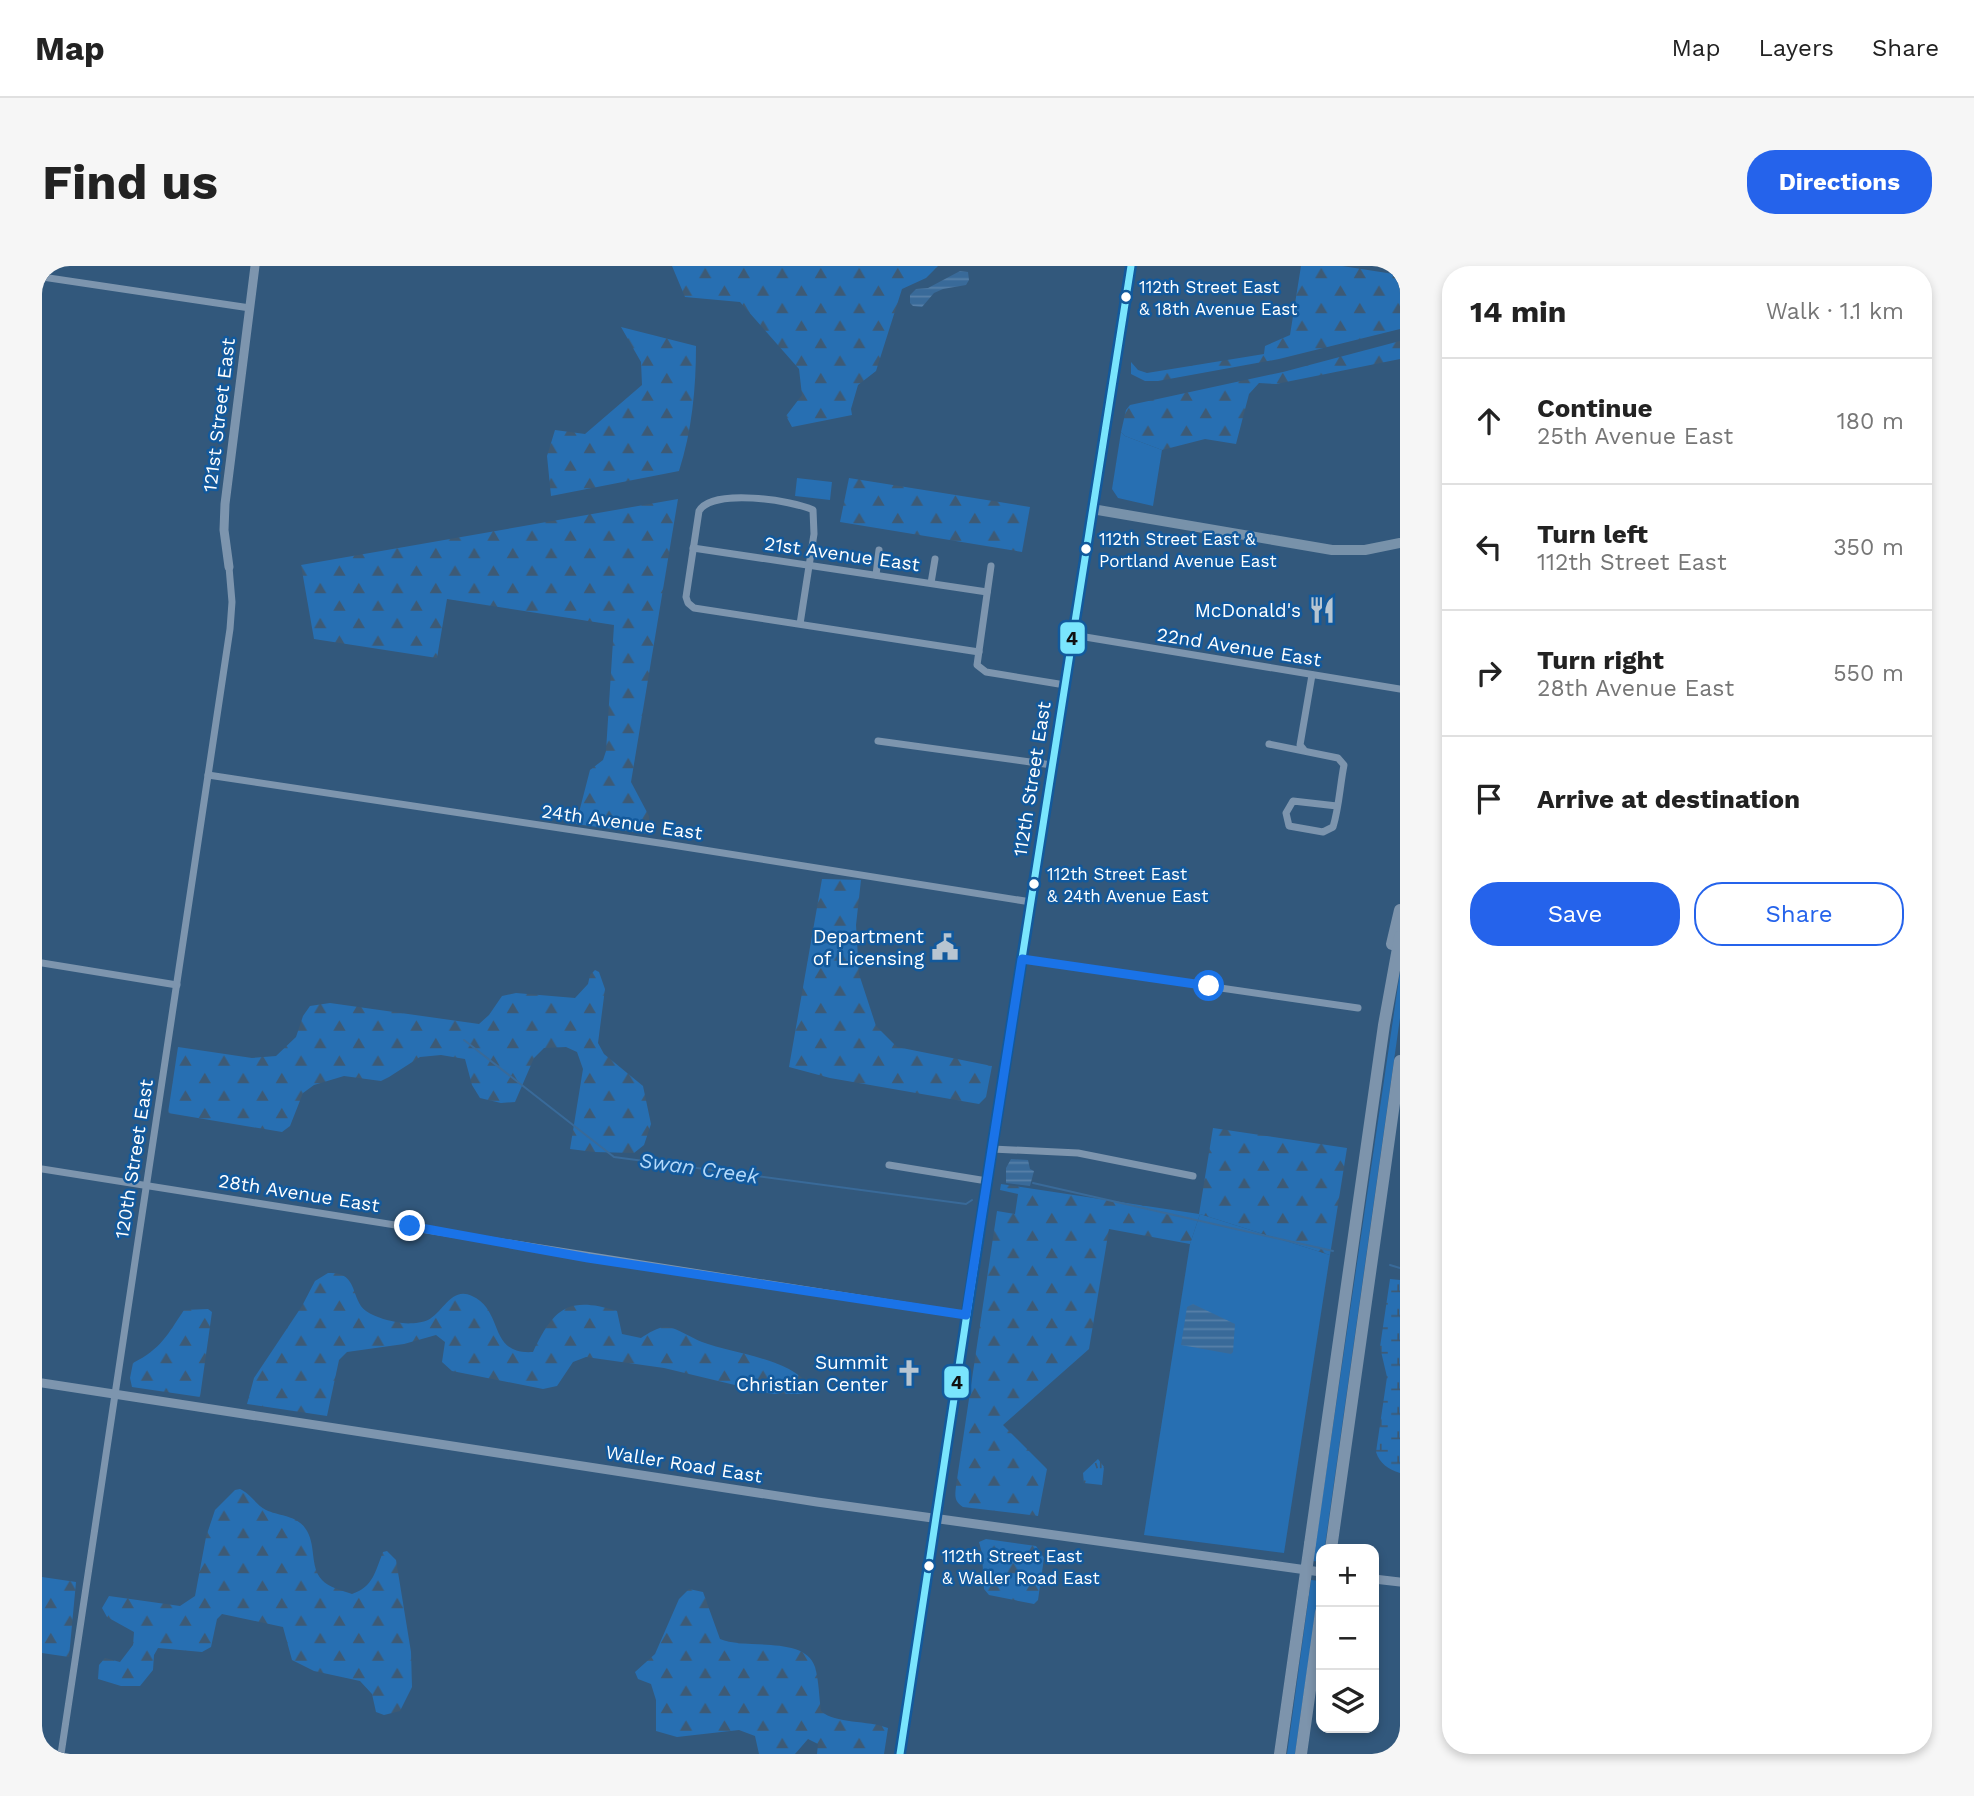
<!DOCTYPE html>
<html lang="en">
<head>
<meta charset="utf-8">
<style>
  :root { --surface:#fff; --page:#f6f6f6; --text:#222; --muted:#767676; --line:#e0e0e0; --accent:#2563eb }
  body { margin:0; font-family:"Work Sans",sans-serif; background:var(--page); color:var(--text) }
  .controls { position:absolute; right:21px; bottom:21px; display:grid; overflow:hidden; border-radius:14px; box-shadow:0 4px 10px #0003 }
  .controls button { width:63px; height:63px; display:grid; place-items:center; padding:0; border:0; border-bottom:2px solid var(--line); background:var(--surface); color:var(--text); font:35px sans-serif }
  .stop { position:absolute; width:21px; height:21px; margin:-16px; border:5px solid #1a73e8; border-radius:50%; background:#fff }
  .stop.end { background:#1a73e8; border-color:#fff; box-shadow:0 2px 7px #0008 }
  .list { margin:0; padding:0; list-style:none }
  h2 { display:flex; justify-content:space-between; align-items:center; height:91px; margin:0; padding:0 28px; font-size:30px }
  h2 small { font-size:23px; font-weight:400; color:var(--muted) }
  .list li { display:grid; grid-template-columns:46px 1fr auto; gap:21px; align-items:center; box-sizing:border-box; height:126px; padding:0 28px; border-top:2px solid var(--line) }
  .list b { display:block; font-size:26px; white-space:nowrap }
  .list p { margin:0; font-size:23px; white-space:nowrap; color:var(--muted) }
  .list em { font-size:23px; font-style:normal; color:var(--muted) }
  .actions { display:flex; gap:14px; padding:21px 28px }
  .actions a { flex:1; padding:16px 0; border:2px solid var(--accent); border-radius:28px; text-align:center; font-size:24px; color:var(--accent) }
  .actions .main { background:var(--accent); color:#fff }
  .icon { flex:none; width:38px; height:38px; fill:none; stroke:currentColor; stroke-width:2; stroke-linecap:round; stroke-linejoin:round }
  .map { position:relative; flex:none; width:1358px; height:1488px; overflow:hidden; border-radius:28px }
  header { display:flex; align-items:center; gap:42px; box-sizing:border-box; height:98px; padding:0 35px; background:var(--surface); border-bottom:2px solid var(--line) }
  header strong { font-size:33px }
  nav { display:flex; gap:38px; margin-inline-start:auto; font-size:24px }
  .intro { display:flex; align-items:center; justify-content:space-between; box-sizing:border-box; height:168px; padding:0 42px }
  h1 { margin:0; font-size:49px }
  .button { padding:18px 32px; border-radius:28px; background:var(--accent); color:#fff; font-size:24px; font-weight:700 }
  main { display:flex; gap:42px; padding:0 42px }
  aside { flex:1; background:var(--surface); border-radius:28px; box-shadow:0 4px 10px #0003 }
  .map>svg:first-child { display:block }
  .grass { fill:#276fb2 }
  .forest { fill:url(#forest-firs) }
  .wetland { fill:url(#wetland-marsh) }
  .park { fill:url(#park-tufts) }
  .water { fill:url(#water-rules) }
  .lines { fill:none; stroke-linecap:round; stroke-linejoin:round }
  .stream { stroke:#396a99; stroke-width:2 }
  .minor { stroke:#7d95ae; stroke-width:7 }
  .tertiary { stroke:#7d95ae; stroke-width:9 }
  .secondary { stroke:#7892aa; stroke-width:10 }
  .motorway { stroke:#7d94ac; stroke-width:12 }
  .motorway-bridge { stroke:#7d94ac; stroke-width:12 }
  .bus-1-casing { stroke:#12599c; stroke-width:12 }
  .bus-1 { stroke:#7ae5fd; stroke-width:7 }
  .route { stroke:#1a73e8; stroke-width:9 }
  .bus-dot { fill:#fff; stroke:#12599c; stroke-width:2.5 }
  .labels { text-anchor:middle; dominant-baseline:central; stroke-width:5; stroke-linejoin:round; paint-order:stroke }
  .bus-label { font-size:17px; fill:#fff; stroke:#12599c; text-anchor:start }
  .street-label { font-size:19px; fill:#fff; stroke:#12599c }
  .poi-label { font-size:19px; fill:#fff; stroke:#12599c; text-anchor:end }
  .water-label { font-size:21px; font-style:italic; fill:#b3d9fa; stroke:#12599c }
  .line-badge { stroke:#12599c; stroke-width:2.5 }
  .pale-badge-label { font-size:19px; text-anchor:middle; font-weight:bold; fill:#111 }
</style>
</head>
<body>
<header>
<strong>Map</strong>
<nav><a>Map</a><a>Layers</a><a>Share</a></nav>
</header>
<div class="intro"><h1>Find us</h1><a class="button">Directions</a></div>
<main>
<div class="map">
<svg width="1358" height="1488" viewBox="0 0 1358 1488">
  <defs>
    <pattern id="forest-firs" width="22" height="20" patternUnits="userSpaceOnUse" patternTransform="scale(1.75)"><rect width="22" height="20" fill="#276fb2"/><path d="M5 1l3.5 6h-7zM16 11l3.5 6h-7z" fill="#3d5a75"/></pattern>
    <pattern id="wetland-marsh" width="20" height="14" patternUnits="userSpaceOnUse" patternTransform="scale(1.75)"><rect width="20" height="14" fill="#276fb2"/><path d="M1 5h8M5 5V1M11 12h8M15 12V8" fill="none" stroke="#3d5a75"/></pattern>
    <pattern id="park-tufts" width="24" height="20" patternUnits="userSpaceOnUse" patternTransform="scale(1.75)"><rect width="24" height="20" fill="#276fb2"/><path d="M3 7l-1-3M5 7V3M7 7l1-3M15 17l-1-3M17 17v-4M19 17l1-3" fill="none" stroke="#3d5a75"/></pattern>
    <pattern id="water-rules" width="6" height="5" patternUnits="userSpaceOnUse" patternTransform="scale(1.75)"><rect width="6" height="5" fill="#396a99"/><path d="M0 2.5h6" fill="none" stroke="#5780a8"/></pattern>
  </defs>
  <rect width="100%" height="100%" fill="#32587c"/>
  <g class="grass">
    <path d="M1079 166 1083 170 1120 184 1111 240 1076 232 1070 223Z"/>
    <path d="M755 212 790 216 788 234 753 230Z"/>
    <path d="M1358 706V752L1283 1280V1283H1279V1296L1271 1295Z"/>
    <path d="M1158 948 1288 989 1242 1287 1102 1269 1148 978Z"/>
    <path d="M1269 1314 1278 1315 1253 1488H1245Z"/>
  </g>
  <g class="forest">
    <path d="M630 0H896L884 12 860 23 834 105 816 119 809 143 810 149 750 161 744 150 760 129 757 103 698 36 643 31Z"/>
    <path d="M1259 0H1300L1358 9V63L1237 93 1116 115H1103L1089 108V96L1096 104 1105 107 1222 88 1223 80 1248 69Z"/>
    <path d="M579 61 654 80C654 122 650 165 637 205L509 230 505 190 513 164 543 168 600 119 599 96Z"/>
    <path d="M1358 75V93L1234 118 1217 117 1207 128 1194 178 1163 173 1120 184 1083 170 1079 166 1084 144 1088 139 1241 106Z"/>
    <path d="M807 212 988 241 980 286 798 256Z"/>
    <path d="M636 233 589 516 607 550V568L534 558 548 504 561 494 564 485 572 359 405 333 395 392 272 373 259 299Z"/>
    <path d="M780 613 819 614 814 659 817 708 834 760 855 781 950 800 944 831 937 838 788 812 747 801Z"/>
    <path d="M553 704 557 706 563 723 556 777 562 788 601 820 609 858 602 879 592 887 552 886 528 883 541 803 535 786 524 781 502 782 492 792 473 836 459 837 438 832 430 819 423 793 399 789 378 791 347 811 339 815 302 810 272 819 261 827 248 860 240 866 126 847 136 781 210 792 234 790 254 771 261 750 268 740 288 737 437 758 447 749 460 730 474 727 533 732 546 718 548 709Z"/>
    <path d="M1171 862 1305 882 1288 989 1158 948 1148 978 1067 963 1047 1083 961 1159 1005 1203 996 1250 921 1241C912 1235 913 1230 914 1220L955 945 973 948 976 928 958 924 959 918 1157 948Z"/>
    <path d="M286 1007C317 1005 308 1033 324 1045 334 1052 348 1055 360 1057 367 1058 380 1057 386 1054 401 1047 409 1020 430 1030 463 1045 445 1089 491 1086 512 1042 526 1030 575 1045L580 1068 599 1072C607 1067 615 1061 625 1061 636 1062 649 1072 660 1076 692 1088 746 1092 767 1119L760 1128H730L622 1102 544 1091 531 1096 515 1120 501 1123 410 1105 400 1096 403 1076 394 1069 362 1078 305 1086 297 1094 285 1150 205 1138 212 1112 260 1040 273 1015Z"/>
    <path d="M166 1043 170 1046 158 1131 90 1121 88 1112 91 1097C119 1083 126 1068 142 1044Z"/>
    <path d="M198 1223C209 1228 214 1239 224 1244 236 1250 254 1249 263 1262 275 1278 267 1300 280 1314 286 1321 301 1325 310 1328 331 1321 333 1306 341 1286L345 1285 354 1294 369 1386 370 1421 358 1445 342 1449 334 1446 330 1428 318 1415 272 1405 250 1394 241 1361 180 1348 175 1353 169 1381 160 1386 116 1382 112 1389 111 1404 98 1420H79L56 1413 57 1399 63 1392 78 1396 91 1379 92 1366 65 1351 60 1342 67 1330 138 1340 153 1330 164 1271 173 1244 193 1224Z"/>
    <path d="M944 1273 994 1280 1002 1292 996 1334 992 1338 947 1329 942 1323 940 1287 937 1276Z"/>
    <path d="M0 1311 34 1316 27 1391 0 1387Z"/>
    <path d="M647 1323 661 1326 678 1373C703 1384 763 1369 773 1401 777 1415 777 1431 779 1445 793 1458 826 1454 846 1462L842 1488H775L776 1478 766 1473 753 1488H717L713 1470 697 1464 635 1471 614 1465V1434L609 1418 596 1413 593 1406 613 1388 637 1333Z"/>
  </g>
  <path class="wetland" d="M1348 1013 1358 1014V1207C1346 1203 1338 1198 1334 1186L1345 1111 1338 1081Z"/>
  <path class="park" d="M1056 1193 1062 1201 1060 1219 1042 1217 1041 1207Z"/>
  <g class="water">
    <path d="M918 5 926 6 927 14 924 19 901 23 892 27 880 41 871 40 868 37V29L874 23 886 22Z"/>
    <path d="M969 893 986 894 988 903 992 905 988 920 964 917V902Z"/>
    <path d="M1151 1038 1193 1058 1191 1086 1189 1088 1139 1079 1145 1041Z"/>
  </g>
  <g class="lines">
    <g class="stream">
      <path d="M422 774 572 891 924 938 930 934"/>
      <path d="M991 917 1291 985"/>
      <path d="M1348 999 1358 1002"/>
    </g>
    <g class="minor">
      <path d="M1354 0 1358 1"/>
      <path d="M0 11 208 42"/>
      <path d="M651 282 945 326"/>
      <path d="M949 300 935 399 944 406 1023 419"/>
      <path d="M834 309 837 284"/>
      <path d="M889 317 893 293"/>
      <path d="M758 358 772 268 771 244C750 234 670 222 657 245L644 331 646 337 652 342 937 386"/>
      <path d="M1031 369 1358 423"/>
      <path d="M836 475 1010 499"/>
      <path d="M1227 478 1296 492 1302 499C1298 519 1297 542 1291 561L1281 566 1247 560 1244 547 1251 535 1295 540"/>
      <path d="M1262 484 1258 479 1270 409"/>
      <path d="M166 509 624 578 989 636"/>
      <path d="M980 693 1316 742"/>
      <path d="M0 697 135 719"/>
      <path d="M950 883 1036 887 1151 910"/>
      <path d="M847 899 945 915"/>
      <path d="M0 903C308 950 616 1003 924 1049"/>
      <path d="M19 1488 188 363 190 336 187 301"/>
    </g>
    <g class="tertiary">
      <path d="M187 301 182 264 183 238 213 0"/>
      <path d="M0 1117 775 1236 1279 1306"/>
      <path d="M1332 1313 1358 1316"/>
    </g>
    <g class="secondary">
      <path d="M1050 243 1290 284H1323L1358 277"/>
      <path d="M858 1488 950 883 1089 0"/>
    </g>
    <g class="motorway">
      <path d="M1350 678 1358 644"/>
      <path d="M1268 1278 1342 759 1358 671"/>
      <path d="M1289 1283 1358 795"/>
      <path d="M1238 1488 1261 1327"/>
      <path d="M1259 1488 1279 1346"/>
    </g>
    <path class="motorway-bridge" d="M1261 1327 1268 1278"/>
    <defs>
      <path id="bus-1" d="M858 1488 950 883 1089 0"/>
    </defs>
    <use href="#bus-1" class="bus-1-casing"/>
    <use href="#bus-1" class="bus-1"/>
  </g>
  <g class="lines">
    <path class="route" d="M368 960 546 992 924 1049 980 693 1167 720"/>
  </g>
  <defs>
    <symbol id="restaurant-bare" viewBox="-9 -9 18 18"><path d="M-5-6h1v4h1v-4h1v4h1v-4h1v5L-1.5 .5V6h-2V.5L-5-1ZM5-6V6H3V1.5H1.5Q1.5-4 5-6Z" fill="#b7c5d1" stroke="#12599c" stroke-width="2.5" paint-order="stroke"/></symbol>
    <symbol id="civic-bare" viewBox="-9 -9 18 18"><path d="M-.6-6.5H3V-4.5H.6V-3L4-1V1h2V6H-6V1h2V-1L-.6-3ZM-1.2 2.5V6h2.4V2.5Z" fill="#b7c5d1" stroke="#12599c" stroke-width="2.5" paint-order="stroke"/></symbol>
    <symbol id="church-bare" viewBox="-9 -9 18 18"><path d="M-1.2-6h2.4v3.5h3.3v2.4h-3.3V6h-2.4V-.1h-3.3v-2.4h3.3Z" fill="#b7c5d1" stroke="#12599c" stroke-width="2.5" paint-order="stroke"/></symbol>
  </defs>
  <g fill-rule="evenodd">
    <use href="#restaurant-bare" x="1261" y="325" width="38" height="38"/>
    <use href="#civic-bare" x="884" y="662" width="38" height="38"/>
    <use href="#church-bare" x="848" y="1088" width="38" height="38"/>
  </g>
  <g class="bus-dot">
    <circle cx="1084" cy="31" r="6"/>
    <circle cx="1044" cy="283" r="6"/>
    <circle cx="992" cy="618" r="6"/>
    <circle cx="887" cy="1300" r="6"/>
  </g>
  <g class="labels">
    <g class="bus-label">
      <text x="1097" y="21">112th Street East<tspan x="1097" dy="22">&amp; 18th Avenue East</tspan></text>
      <text x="1057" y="273">112th Street East &amp;<tspan x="1057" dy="22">Portland Avenue East</tspan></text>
      <text x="1005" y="608">112th Street East<tspan x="1005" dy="22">&amp; 24th Avenue East</tspan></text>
      <text x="900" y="1290">112th Street East<tspan x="900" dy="22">&amp; Waller Road East</tspan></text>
    </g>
    <g class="street-label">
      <text transform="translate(177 149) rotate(-83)">121st Street East</text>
      <text transform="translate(800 288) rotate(8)">21st Avenue East</text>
      <text transform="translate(1197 381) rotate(9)">22nd Avenue East</text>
      <text transform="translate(990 513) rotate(-81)">112th Street East</text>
      <text transform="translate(580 556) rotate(8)">24th Avenue East</text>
      <text transform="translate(92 893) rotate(-81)">120th Street East</text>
      <text transform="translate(257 927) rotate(9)">28th Avenue East</text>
      <text transform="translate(642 1198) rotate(9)">Waller Road East</text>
    </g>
    <g class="poi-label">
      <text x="1259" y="344">McDonald's</text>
      <text x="882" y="670">Department<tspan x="882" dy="22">of Licensing</tspan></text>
      <text x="846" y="1096">Summit<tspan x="846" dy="22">Christian Center</tspan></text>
    </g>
    <g class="water-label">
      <text transform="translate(657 902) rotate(8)">Swan Creek</text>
    </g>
  </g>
  <g class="line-badge">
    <rect x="1017" y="355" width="27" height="34" rx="7" fill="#7ae5fd"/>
    <rect x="901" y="1099" width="27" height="34" rx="7" fill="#7ae5fd"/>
  </g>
  <g class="pale-badge-label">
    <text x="1030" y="379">4</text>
    <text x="915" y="1123">4</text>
  </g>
</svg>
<div class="controls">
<button>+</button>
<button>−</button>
<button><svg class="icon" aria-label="layers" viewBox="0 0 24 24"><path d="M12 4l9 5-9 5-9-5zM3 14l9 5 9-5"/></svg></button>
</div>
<div class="stop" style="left:1167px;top:720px"></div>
<div class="stop end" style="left:368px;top:960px"></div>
</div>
<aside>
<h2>14 min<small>Walk · 1.1 km</small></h2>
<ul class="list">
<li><svg class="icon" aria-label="ahead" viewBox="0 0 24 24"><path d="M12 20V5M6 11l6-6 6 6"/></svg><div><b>Continue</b><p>25th Avenue East</p></div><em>180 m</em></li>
<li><svg class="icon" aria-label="left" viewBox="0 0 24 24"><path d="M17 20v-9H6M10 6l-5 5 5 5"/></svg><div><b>Turn left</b><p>112th Street East</p></div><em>350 m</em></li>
<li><svg class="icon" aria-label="right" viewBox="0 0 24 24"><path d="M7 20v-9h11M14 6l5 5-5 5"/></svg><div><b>Turn right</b><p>28th Avenue East</p></div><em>550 m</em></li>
<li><svg class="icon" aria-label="arrive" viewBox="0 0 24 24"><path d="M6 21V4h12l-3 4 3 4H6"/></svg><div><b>Arrive at destination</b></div></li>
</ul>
<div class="actions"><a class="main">Save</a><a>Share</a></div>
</aside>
</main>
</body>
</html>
